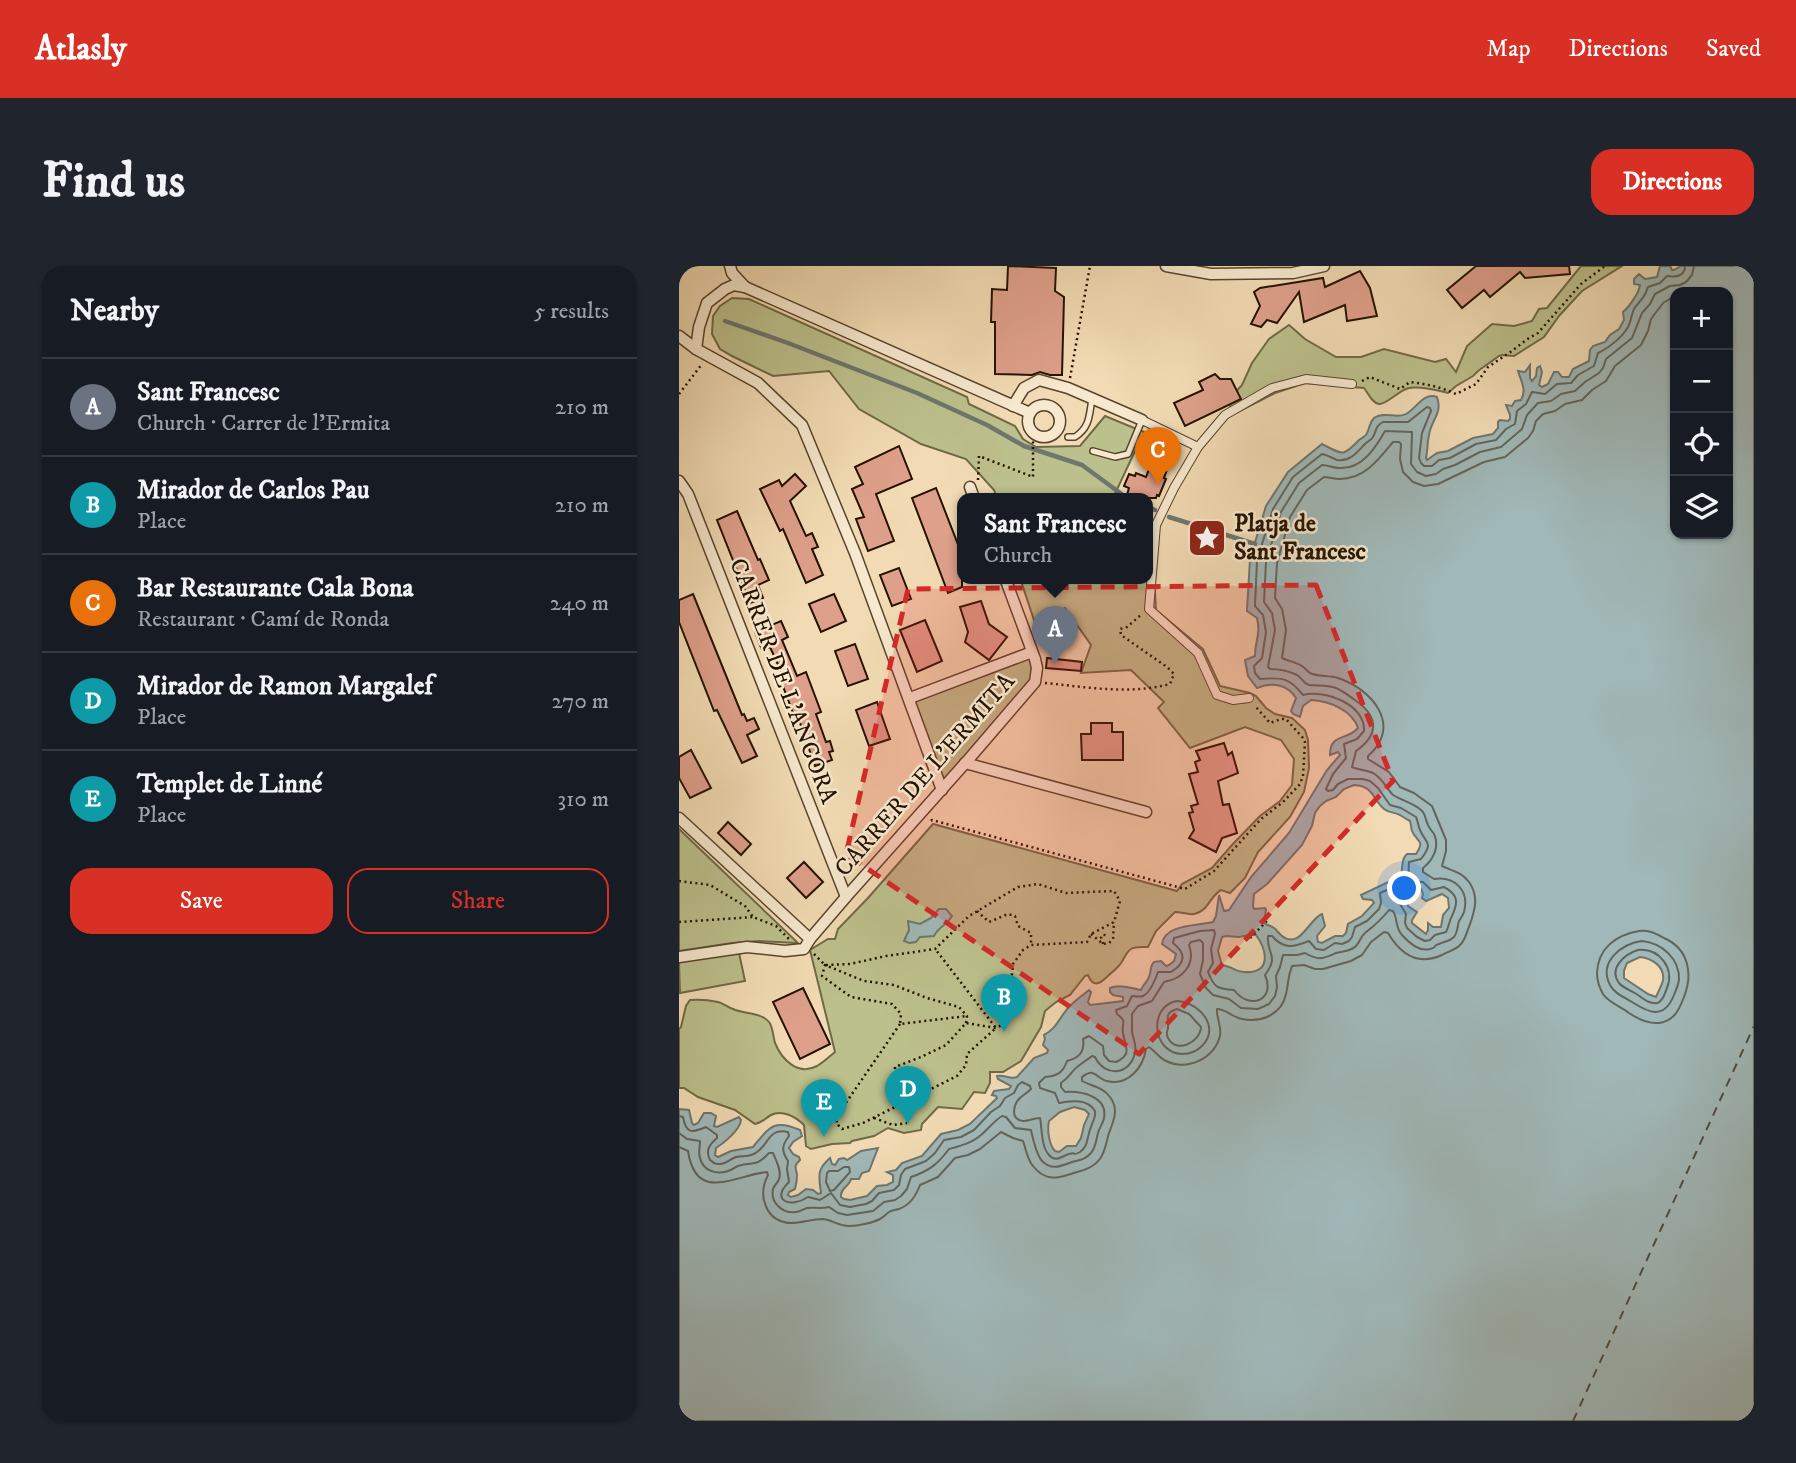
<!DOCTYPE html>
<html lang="en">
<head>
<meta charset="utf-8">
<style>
  :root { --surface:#171b24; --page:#20242c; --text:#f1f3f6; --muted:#9ea1a6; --line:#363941; --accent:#d93025 }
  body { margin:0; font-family:"IM FELL DW Pica",serif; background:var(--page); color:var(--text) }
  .controls { position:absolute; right:21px; top:21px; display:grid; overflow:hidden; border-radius:14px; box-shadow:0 2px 5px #0004 }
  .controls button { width:63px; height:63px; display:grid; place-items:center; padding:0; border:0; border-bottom:2px solid var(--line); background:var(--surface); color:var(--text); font:35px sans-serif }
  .you { position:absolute; left:726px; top:623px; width:24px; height:24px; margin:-18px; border:5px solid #fff; border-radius:50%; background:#1a73e8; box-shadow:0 0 0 10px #1a73e833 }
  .badge { display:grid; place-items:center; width:46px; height:46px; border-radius:50%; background:var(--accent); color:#fff; font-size:23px; font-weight:700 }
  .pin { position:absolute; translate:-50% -58px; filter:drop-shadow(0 2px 4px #0008) }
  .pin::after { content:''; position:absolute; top:37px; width:24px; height:21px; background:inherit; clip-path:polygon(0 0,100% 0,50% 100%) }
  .popup { position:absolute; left:278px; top:227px; width:196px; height:91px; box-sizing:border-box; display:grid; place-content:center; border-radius:14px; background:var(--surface); filter:drop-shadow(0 2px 5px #0005); font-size:23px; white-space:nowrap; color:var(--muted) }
  .popup b { font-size:26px; color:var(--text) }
  .popup::after { content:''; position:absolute; left:50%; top:100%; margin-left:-14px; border:14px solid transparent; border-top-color:var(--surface) }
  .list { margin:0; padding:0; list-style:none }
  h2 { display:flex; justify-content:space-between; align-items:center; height:91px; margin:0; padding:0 28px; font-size:30px }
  h2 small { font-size:23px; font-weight:400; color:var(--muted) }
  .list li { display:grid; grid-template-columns:46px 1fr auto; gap:21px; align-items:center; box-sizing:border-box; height:98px; padding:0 28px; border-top:2px solid var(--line) }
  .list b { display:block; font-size:26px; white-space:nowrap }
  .list p { margin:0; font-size:23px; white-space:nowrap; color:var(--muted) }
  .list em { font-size:23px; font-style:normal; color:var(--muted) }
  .actions { display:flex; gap:14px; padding:21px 28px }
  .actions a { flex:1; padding:16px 0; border:2px solid var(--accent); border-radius:21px; text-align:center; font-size:24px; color:var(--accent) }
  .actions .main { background:var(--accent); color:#fff }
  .icon { flex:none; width:38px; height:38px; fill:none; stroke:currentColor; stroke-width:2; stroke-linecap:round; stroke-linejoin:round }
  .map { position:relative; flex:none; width:1075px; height:1155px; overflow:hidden; border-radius:21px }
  header { display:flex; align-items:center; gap:42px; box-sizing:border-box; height:98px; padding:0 35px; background:var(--accent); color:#fff }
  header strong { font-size:33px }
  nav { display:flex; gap:38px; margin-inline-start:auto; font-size:24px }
  .intro { display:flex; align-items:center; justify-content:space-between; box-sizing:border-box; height:168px; padding:0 42px }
  h1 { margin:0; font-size:49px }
  .button { padding:18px 32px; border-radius:21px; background:var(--accent); color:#fff; font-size:24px; font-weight:700 }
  main { display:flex; gap:42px; padding:0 42px }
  aside { flex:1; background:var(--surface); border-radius:21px; box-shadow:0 2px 5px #0004 }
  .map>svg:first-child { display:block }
  .green { fill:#bcc08c; stroke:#706946; stroke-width:2 }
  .water { fill:#a0b8b8; stroke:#6e766e; stroke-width:2; fill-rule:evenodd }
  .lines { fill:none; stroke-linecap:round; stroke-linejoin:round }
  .shore { stroke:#62655c; stroke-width:2 }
  .stream { stroke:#6e766e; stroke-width:4.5 }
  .ferry { stroke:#4f4c40; stroke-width:2; stroke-dasharray:9 7; stroke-linecap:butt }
  .building { fill:#dfa08b; stroke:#241200; stroke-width:2 }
  .service-casing { stroke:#58442d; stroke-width:8 }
  .pedestrian-casing { stroke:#58442d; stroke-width:10 }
  .minor-casing { stroke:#58442d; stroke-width:13 }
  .path { stroke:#241200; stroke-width:2.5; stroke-dasharray:2 3.5; stroke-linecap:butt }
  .service { stroke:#f7e8ce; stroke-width:5 }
  .pedestrian { stroke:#f7e8ce; stroke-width:8 }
  .minor { stroke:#f7e8ce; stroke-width:10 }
  .marked { fill:#d62828; fill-opacity:0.2; stroke:#d62828; stroke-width:5; stroke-dasharray:14 9; stroke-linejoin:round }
  .labels { text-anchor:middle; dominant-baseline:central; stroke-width:5; stroke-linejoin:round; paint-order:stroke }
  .poi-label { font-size:24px; font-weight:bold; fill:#241200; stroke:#f7e8ce; text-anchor:start }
  .street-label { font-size:24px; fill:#241200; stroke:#f7e8ce }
</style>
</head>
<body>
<header>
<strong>Atlasly</strong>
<nav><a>Map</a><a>Directions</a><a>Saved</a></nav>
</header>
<div class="intro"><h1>Find us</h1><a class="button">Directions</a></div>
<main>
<aside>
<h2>Nearby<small>5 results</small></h2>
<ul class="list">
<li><span class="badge" style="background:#6b7280">A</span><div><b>Sant Francesc</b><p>Church · Carrer de l'Ermita</p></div><em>210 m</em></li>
<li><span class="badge" style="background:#0f9aa8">B</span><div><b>Mirador de Carlos Pau</b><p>Place</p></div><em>210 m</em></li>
<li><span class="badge" style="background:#e8710a">C</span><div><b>Bar Restaurante Cala Bona</b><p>Restaurant · Camí de Ronda</p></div><em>240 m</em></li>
<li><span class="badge" style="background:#0f9aa8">D</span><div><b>Mirador de Ramon Margalef</b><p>Place</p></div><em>270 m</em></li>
<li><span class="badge" style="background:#0f9aa8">E</span><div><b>Templet de Linné</b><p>Place</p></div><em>310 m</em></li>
</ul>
<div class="actions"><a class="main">Save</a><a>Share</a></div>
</aside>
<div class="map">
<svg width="1075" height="1155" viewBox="0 0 1075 1155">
  <rect width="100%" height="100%" fill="#f2dbb4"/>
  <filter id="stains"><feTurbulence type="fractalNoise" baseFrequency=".00286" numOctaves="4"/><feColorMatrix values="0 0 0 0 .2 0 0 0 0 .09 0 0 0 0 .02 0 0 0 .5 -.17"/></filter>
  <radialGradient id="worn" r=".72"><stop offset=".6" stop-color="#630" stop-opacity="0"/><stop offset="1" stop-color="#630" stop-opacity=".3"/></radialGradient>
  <g class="green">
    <path d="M902 0H943L903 25 880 50 865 71 835 90 823 89 820 90 799 105 794 110 777 120 769 127C757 124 742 120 730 122 720 124 707 139 700 138 693 137 689 127 685 122L626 117 596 127 555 148 549 135 563 119 573 97 590 73 610 59 626 73 657 91H682L705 83 756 96 767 93 777 106 788 80 813 58 835 60 853 55 860 43 868 42Z"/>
    <path d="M53 32 70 33 288 131 290 138 336 160 344 173 357 181 401 180 426 150 465 166 434 232H318L315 224 287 193 242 178 180 143 150 105 94 110 53 90 41 83 33 68 34 50 41 40Z"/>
    <path d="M469 264 478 266 475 308 477 344 524 383 541 420 571 427 577 430 587 442 596 448 613 452 626 464 629 474 630 502 625 526 611 551 579 586 566 612 551 627 542 624C531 630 529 646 515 648 509 649 502 646 496 646L477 665 469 681C463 681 457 680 452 683 447 686 445 693 442 697 439 702 434 705 430 709 422 717 414 723 409 709L406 710 391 729 377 736 366 745 362 761 342 795 324 806H311V817L306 827 295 826 283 843 259 841 243 858 242 864 225 867 209 862 195 870 173 875 171 877 153 878 132 883 127 880 125 859C117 851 103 843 92 849 85 853 83 857 76 858L56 844 19 831 5 822H0V763L2 761 7 740 11 734C21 733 30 734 39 736 44 737 48 741 54 743 64 748 82 746 90 756 94 761 94 770 96 777 103 794 119 810 138 800 145 796 150 791 156 786L131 684 149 673H156L159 663 189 632 254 558 498 625 503 618 533 602 553 579 581 550 601 535 613 519 615 493 602 474 566 461 511 482 479 442 485 436 452 404 402 407 412 379 386 342 357 360 341 312H469Z"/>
    <path d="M353 386 356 416 263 524 231 432Z"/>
    <path d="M0 563 119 677 80 675 53 677 0 685Z"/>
    <path d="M60 687 66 715 1 727 0 696Z"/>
  </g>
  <g class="water">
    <path d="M981 0H991L993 4H995L1002 0H1075V1155H0V843L10 844 13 857 15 859 19 857 25 847H32L37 850 35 860 38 861 60 851 62 854C61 864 45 877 37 882L36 889 39 891 52 885 74 881C90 862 94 852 121 864L123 870 114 876 110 882 114 888 120 891 121 894C114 901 117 901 118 909 118 913 117 919 116 923L110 926 109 929 112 931 119 929 127 923 134 924 139 928 142 927C140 911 137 904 151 892L153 898 156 899 160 893 165 892 168 894 182 885 199 882 190 905 183 907 180 913H172C170 921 161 922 162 931L165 933 171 934 188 930 198 920 208 919 214 916V909L208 906 217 904 223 897 243 890 262 868 279 864 291 858 318 832 317 830 313 829 315 825 330 823 332 820 319 813 318 810C325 808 331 814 338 811L355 792 368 787 369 784 364 779 366 773 365 769C379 762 381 749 392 739 398 733 403 730 410 724L412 726 409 736 411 739 444 735V731L434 729 431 726V722C440 718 452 722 462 724 464 719 467 717 469 713 473 707 470 701 475 696L482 695 487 700 490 699 495 695 497 688 483 678C486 658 518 660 534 656L537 650 540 629 545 645 550 644 572 611 610 567 648 504 661 489 659 486 651 489C651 467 668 475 679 462 673 444 650 435 632 434L624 440 621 451 614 448 612 445 617 432C608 418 593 416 578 422L569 410 566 394 576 390C576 373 582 370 578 352L568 345 571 293 587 240 609 206 643 178C664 189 664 191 680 174 683 172 687 170 688 167 691 161 690 157 695 152 705 145 718 153 727 148 738 142 744 126 758 131 764 147 752 154 750 169 748 177 749 184 747 192L748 194 758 187 769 185 794 172 814 168 819 162V156L821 154 829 155 831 153V149L827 139 833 140 836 135 842 134C848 124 842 115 839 105L846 106 851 99V112L853 115 857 110 858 102 861 100 863 106 860 119 863 121 869 118 875 106H879L883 111H890L894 103 910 95 911 84 914 80 926 76 931 69 940 63 945 54 944 46C950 41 960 27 961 19L955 18V13L960 8 966 13 978 11ZM996 26H1049V268H996ZM675 519C695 520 693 533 705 543 710 547 715 546 721 549 724 551 727 553 731 555 732 558 732 561 733 565 737 576 747 573 737 588H728C720 595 726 604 720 611L682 629 684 633 693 634 695 637 683 650 669 658 667 667 664 670H656L643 677 639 676 638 670 646 660 643 648C630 653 621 684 603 670 600 668 598 664 595 662 592 660 588 659 585 657L587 643 586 642 575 643 574 640 575 628 588 618 623 579 633 560 636 547 641 540 647 535 657 531 665 523ZM734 622 742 623 744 628 743 632 747 635 763 628 769 632 770 642 764 649 762 661H754L749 657V664L747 668 733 657V654L738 646 729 640C727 634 729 626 734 622ZM570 669H577C588 684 593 708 565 706 557 706 552 700 543 699L539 685 543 671 547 670 560 671ZM961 691C972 692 986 700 984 714 983 719 979 726 977 731L969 728 945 712V705L948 697ZM395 841 406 844 410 848 405 859 402 872 397 880H388L380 886 376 885C370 879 368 864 370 855L381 846Z"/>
    <path d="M260 643H267L273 650C268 659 259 661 255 670L241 671 237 676 230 677 225 675 230 664 229 655 241 658 252 652Z"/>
  </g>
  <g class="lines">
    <g class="shore">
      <path d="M960 665C970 664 976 667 985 672 1010 683 1014 708 1005 731 1000 744 995 755 980 757 969 758 959 753 950 747 941 740 930 737 924 728 920 721 918 714 918 707 919 682 937 669 960 665Z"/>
      <path d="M963 675C983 677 1001 693 1000 714 999 720 997 724 995 729 985 754 970 747 953 736 945 731 936 728 931 719 919 696 943 677 963 675Z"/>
      <path d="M959 684C981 682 996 703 988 722 985 729 985 733 979 737 970 738 966 734 959 729 954 725 945 723 940 717 929 702 946 688 959 684Z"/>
      <path d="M498 735C520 736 542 761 523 780 517 786 510 788 503 788 473 787 469 740 498 735Z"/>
      <path d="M498 743 510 748 522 761C521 777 497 788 489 772 486 765 489 767 489 761 489 750 486 747 498 743Z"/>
      <path d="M0 850 4 851C7 868 13 867 27 861L38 869V872C31 878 26 884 31 894 35 897 35 898 41 898 47 898 51 893 57 891 64 889 71 892 78 886 91 877 89 862 109 866L110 870C103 879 102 885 109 895L108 903 110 916C91 934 111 943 129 931L141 934 152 927 161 939 171 941 187 938 193 935 200 927 215 924 220 919 222 909 226 903 247 895 256 887 265 874 282 871 295 864 312 846 321 840 326 832 335 827 339 819 343 816 351 820 352 823C349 826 346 828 342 831 335 837 330 853 344 855 349 855 356 852 361 852 363 861 362 881 370 889 377 897 383 890 390 888 399 885 392 891 401 886 410 880 408 869 412 861 414 854 417 852 416 845 408 832 393 835 380 837L376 827 361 822 360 817 366 811C378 810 384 807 388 795 400 792 406 786 404 773L410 770 424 780 425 789 430 795 437 796C454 788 446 781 444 767 442 757 449 756 438 748L437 744 448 740 453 730C455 730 462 731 464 730 471 727 477 712 479 706H492C507 697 507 687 494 677L495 672 521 665 535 664 536 668 532 683 534 697 529 706C535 722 539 723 555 724 571 745 597 734 586 709 601 689 587 688 589 670H593C605 684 615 681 630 675L637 683 645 684 656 677 663 678 670 675 673 671 676 661 688 655 700 643 702 637 701 627 720 619 724 622 721 638 727 648 726 657 728 662 738 671 746 675 751 674 756 669 767 666C770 661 770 655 773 650 779 637 780 629 765 621L752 624 744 616 731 615 729 613 730 596 742 593C755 576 747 578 741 564 739 560 739 555 737 551L722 542 711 539 699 522 691 515 684 513H669L659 518 654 524 649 525 647 523 654 508 667 492 665 478 678 473 685 465C687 439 646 423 624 429 611 412 603 411 581 413L576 407 575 400 583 392 587 366 584 349 576 340 578 294 594 243 614 211 643 188C648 189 653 192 658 194 672 196 679 185 687 177 691 174 693 174 695 169 698 162 697 160 704 156H729L748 141 751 142 752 145 743 167 740 192 742 197 745 200H753L760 194 771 192 797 178 817 174 827 163 836 158 838 145 847 138 853 126 866 128 878 118 892 117 899 109 915 100 919 87C930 82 948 68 951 56 953 50 953 45 957 40 963 33 966 30 969 21L981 17 988 10C996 11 1006 11 1006 0"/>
      <path d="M0 867 8 873 21 875C21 881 19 887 21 892 24 905 38 909 49 905 53 904 56 901 59 900 75 895 76 902 90 887H94C97 894 103 905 100 913 99 917 95 919 94 923 91 937 104 948 117 946 121 946 124 943 128 942 134 941 141 943 150 941L159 947 168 949 194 945 205 936 216 934 222 930 228 923 232 911C250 905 259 898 270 883 281 880 293 877 302 869 309 863 315 855 323 850L327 851 336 862 352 864C354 873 357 888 363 895 373 905 382 900 393 896 400 894 406 894 412 887 417 881 417 874 419 867 420 862 424 858 425 852 429 830 402 825 386 826L382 821V817C388 813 390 810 394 805 399 799 407 795 413 790L416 791C426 812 452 809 456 786 458 778 453 772 453 764 453 759 453 753 453 748L459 740 473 735 485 716C504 713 517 698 510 679L512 676 521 674 524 677V694L521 708 527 722 534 729 550 733 562 742 579 743 590 738 596 730 598 721 597 710 601 701 604 689H618L626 687C640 695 643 693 657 687 664 685 671 686 677 680 681 676 682 670 686 667 695 660 703 653 710 644L714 645C719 653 716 662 723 669 730 677 740 686 751 683 761 680 751 681 760 678 766 675 770 676 775 671 779 666 778 661 780 655 782 652 784 649 785 646 791 624 775 610 755 613L744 606V602C754 594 761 581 755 568 753 565 750 562 749 559 746 553 747 548 742 544 735 537 716 532 713 528 706 520 704 513 694 507 688 504 680 504 673 501L677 485C701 468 699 450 676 434 670 430 664 425 657 422 648 419 639 420 630 419 625 418 623 412 618 409 610 405 600 403 591 403L589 401 596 364 593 347 585 336 587 296 602 246 620 217 643 199C649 199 654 202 660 202 683 204 697 181 706 165L733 166 732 198 738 206 747 210 757 208 764 203 776 199 801 186 822 181 843 163 848 149 859 137 872 135 882 128 896 125 906 116 920 107 924 102 927 93 953 72 963 47 971 38 976 28 991 20 1001 19 1007 16 1013 9 1015 0"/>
      <path d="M0 881 9 885C17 938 56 909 88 906L89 909C78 930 87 956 112 957 123 957 133 953 144 953 153 954 160 960 170 960 179 960 193 957 201 953 205 951 207 948 210 946 213 944 217 944 220 943 231 939 237 930 241 919L259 911 276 892 289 889 301 883 322 866 334 872 344 875C347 883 348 893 354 900 367 917 381 912 398 906 407 904 415 901 421 893 427 884 427 876 430 867 435 854 440 843 431 831 424 821 412 820 403 815V811C406 809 410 806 413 807 418 808 422 814 428 815 449 820 464 802 467 783L470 781C476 785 480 792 487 795 508 805 535 793 541 770 543 760 537 751 538 743 547 743 553 751 563 753 583 757 603 748 607 728 610 716 608 713 613 700L625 699 636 703H644L672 695 683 689 692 676 705 666 709 667C722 689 739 700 763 689 770 685 777 684 782 678 787 672 788 665 791 658 796 644 800 630 790 616 783 606 773 605 763 600L767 585V574L753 540 735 527 721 521 710 506 689 493V490C724 460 693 423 659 412 650 409 639 411 631 407 628 405 626 402 623 400 617 396 609 395 603 392L607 364 603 343 596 332 598 297 611 251 628 224 645 211C650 211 655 213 661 213 686 213 700 193 714 176H720L722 178 721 193 724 206 734 216 745 220 759 218 805 196 826 191 849 172 854 165 857 155 864 148 876 145 886 138 903 134 913 124 927 115 936 100 962 79 969 65 972 53 984 37 996 30"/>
      <path d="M165 901H170L171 906 155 924 151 925 147 916 148 907 150 905H159Z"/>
    </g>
    <g class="stream">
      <path d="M46 55 109 77 238 127 308 159 345 180 403 199 448 232"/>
      <path d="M469 241 476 244"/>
      <path d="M490 251 576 278"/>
    </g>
    <path class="ferry" d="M894 1155 1075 760"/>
  </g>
  <g class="building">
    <path d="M329 0 377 2 376 25 385 31 383 109H371L361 106 353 109 316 108V56H312L313 23 328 24Z"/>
    <path d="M797 0H890L891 8 846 12 841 6 811 31 805 24 783 42 768 24Z"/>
    <path d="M681 5 691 22 698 50 668 55 666 39 625 56 620 26 598 57 588 54 582 61 572 58 581 40 575 26 581 22 644 12 646 21Z"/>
    <path d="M536 108 541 113H552L562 133 506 160 495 137 524 124 520 116Z"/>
    <path d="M485 178 496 181 485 212 487 213 480 230 478 229 477 232H455L448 229 450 222 445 220 450 208 456 210 457 207 467 211 470 203 475 205Z"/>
    <path d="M220 180 233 213 197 228 215 275 189 285 177 253 185 251 173 223 184 218 176 201Z"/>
    <path d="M116 208 127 220 111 235 127 270 133 267 139 281 133 283 144 309 127 317 104 263 101 265 81 223 100 214 103 220Z"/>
    <path d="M257 222 280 281 283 279V321L269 327 233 232Z"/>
    <path d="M58 245 79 294 81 293 90 314 79 319 84 332 71 337 38 254Z"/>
    <path d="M220 302 232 333 213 340 201 309Z"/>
    <path d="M14 328 63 449 65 448 68 455 75 452 80 463 68 469 78 490 63 497 38 444 35 445 0 356V334Z"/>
    <path d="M155 328 167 355 142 366 130 338Z"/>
    <path d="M302 335 310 358 328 371 310 394 286 376 289 366 281 341Z"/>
    <path d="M246 354 263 395 238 406 221 364Z"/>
    <path d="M102 355 109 371 103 374 118 410 127 406 142 446 137 448 147 476 151 475 154 485 150 486 153 494 136 500 120 454 117 455 102 415 106 414 91 381 83 384 76 366Z"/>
    <path d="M176 378 189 413 169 420 156 385Z"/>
    <path d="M368 392 403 396 402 405 367 402Z"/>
    <path d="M198 436 211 473 190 480 177 444Z"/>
    <path d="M412 457H433V466H444V494H403L402 468H412Z"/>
    <path d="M545 477 549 489 553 486 559 507 539 515 544 539 550 538 558 567 543 572 537 586 510 572 515 564 510 547 514 546 512 540 519 538 510 508 519 506 516 496 521 494 517 485Z"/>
    <path d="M12 484 32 522 11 532 0 512V491Z"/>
    <path d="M49 556 72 578 62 589 39 567Z"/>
    <path d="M125 596 144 616 127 632 108 612Z"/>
    <path d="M124 722 151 778 121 793 94 736Z"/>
  </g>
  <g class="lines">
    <defs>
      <g id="service">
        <path d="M389 171H396C411 161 410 150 413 133"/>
        <path d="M414 185 436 191 449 188 463 154"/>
      </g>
      <g id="pedestrian">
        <path d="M463 154 519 181"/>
        <path d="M570 432 554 434 538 429 519 387 470 343 477 259 495 222 519 181 546 149 593 122 627 113 673 118"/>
      </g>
      <g id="minor">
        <path d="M51 0 53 7 66 21"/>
        <path d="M487 0 532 8 614 7 645 0"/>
        <path d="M0 70 17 83 79 117 123 159 176 287 263 524"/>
        <path d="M17 83 20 61 28 37 46 23 55 19 66 21 351 147"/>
        <circle cx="365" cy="155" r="16"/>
        <path d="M334 140 345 122 360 114 389 122 463 154"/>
        <path d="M0 215 9 228 167 631"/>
        <path d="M291 221 295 232"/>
        <path d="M231 432 353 386"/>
        <path d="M286 497 467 546"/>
        <path d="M0 552 131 673"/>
        <path d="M0 691 68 681 106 685 125 683 131 673 167 631 289 494 356 416 358 402 356 393 326 312"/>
      </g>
    </defs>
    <use href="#service" class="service-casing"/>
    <use href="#pedestrian" class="pedestrian-casing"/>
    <use href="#minor" class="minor-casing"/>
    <g class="path">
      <path d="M391 112 411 0"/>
      <path d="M683 115 691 111 721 123 731 116C747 118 762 121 777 128L797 118 809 101 830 87 850 72 859 67 902 18 926 0"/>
      <path d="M0 128 23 98"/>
      <path d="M299 214 300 190 354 211V167"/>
      <path d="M366 417C408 421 449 429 491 418L495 408 488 401 442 369 441 363 448 361 463 348"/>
      <path d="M252 555 253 554 506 623 535 605 582 553 604 536 621 518 624 510 626 476 624 472 607 453H602L591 457 576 440"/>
      <path d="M0 615 31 619 66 640 74 651 97 660 111 674"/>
      <path d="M298 645 310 656 329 648 336 650 339 660 352 667V679"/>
      <path d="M0 656 74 651"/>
      <path d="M412 668 424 678 430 677 434 673 435 656"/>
      <path d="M571 672 589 654"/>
      <path d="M424 678 422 671 423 669H426L429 671"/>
      <path d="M135 688 146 699 171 698 207 690 256 683 290 650 339 621 359 618 387 627 435 625 441 635 435 656 412 668 408 676 352 679 344 684 334 698 329 749 323 759 317 762 287 757 267 779 242 791 216 801V809L243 826"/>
      <path d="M287 757 288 750 280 741 248 732 215 719 185 715 146 699 143 710 172 731 213 738 222 748 221 758 288 750"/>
      <path d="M221 758 162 844 157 857 163 863 184 857 278 810 287 799 288 788 317 762 257 684"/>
      <path d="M195 852 214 859 228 857"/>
    </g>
    <use href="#service" class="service"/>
    <use href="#pedestrian" class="pedestrian"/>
    <use href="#minor" class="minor"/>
  </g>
  <path class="marked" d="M637 319 714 515 460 788 167 588 229 323Z"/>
  <defs>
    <symbol id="sight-square" viewBox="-11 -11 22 22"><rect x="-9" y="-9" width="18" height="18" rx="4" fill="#8f2418" stroke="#f7e8ce"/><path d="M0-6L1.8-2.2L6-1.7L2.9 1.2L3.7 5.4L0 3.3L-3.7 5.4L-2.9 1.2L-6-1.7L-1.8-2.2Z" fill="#fff"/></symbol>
  </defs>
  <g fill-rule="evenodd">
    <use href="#sight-square" x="506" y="250" width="44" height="44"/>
  </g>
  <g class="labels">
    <g class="poi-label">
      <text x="555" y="258">Platja de<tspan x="555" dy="28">Sant Francesc</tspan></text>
    </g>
    <g class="street-label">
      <text transform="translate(104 415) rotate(69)">CARRER DE L'ANCORA</text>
      <text transform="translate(246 509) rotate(-49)">CARRER DE L'ERMITA</text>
    </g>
  </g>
  <rect width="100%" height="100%" filter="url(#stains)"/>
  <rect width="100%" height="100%" fill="url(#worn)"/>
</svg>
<div class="controls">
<button>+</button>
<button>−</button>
<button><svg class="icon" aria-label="locate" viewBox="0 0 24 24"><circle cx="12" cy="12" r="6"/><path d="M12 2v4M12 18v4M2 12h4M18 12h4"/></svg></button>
<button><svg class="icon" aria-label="layers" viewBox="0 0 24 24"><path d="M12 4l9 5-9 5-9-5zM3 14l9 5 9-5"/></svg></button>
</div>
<div class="you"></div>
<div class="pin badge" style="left:376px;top:398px;background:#6b7280">A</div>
<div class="popup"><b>Sant Francesc</b>Church</div>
<div class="pin badge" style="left:325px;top:766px;background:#0f9aa8">B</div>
<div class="pin badge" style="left:479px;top:219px;background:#e8710a">C</div>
<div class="pin badge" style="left:229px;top:858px;background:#0f9aa8">D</div>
<div class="pin badge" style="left:145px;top:871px;background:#0f9aa8">E</div>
</div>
</main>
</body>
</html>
